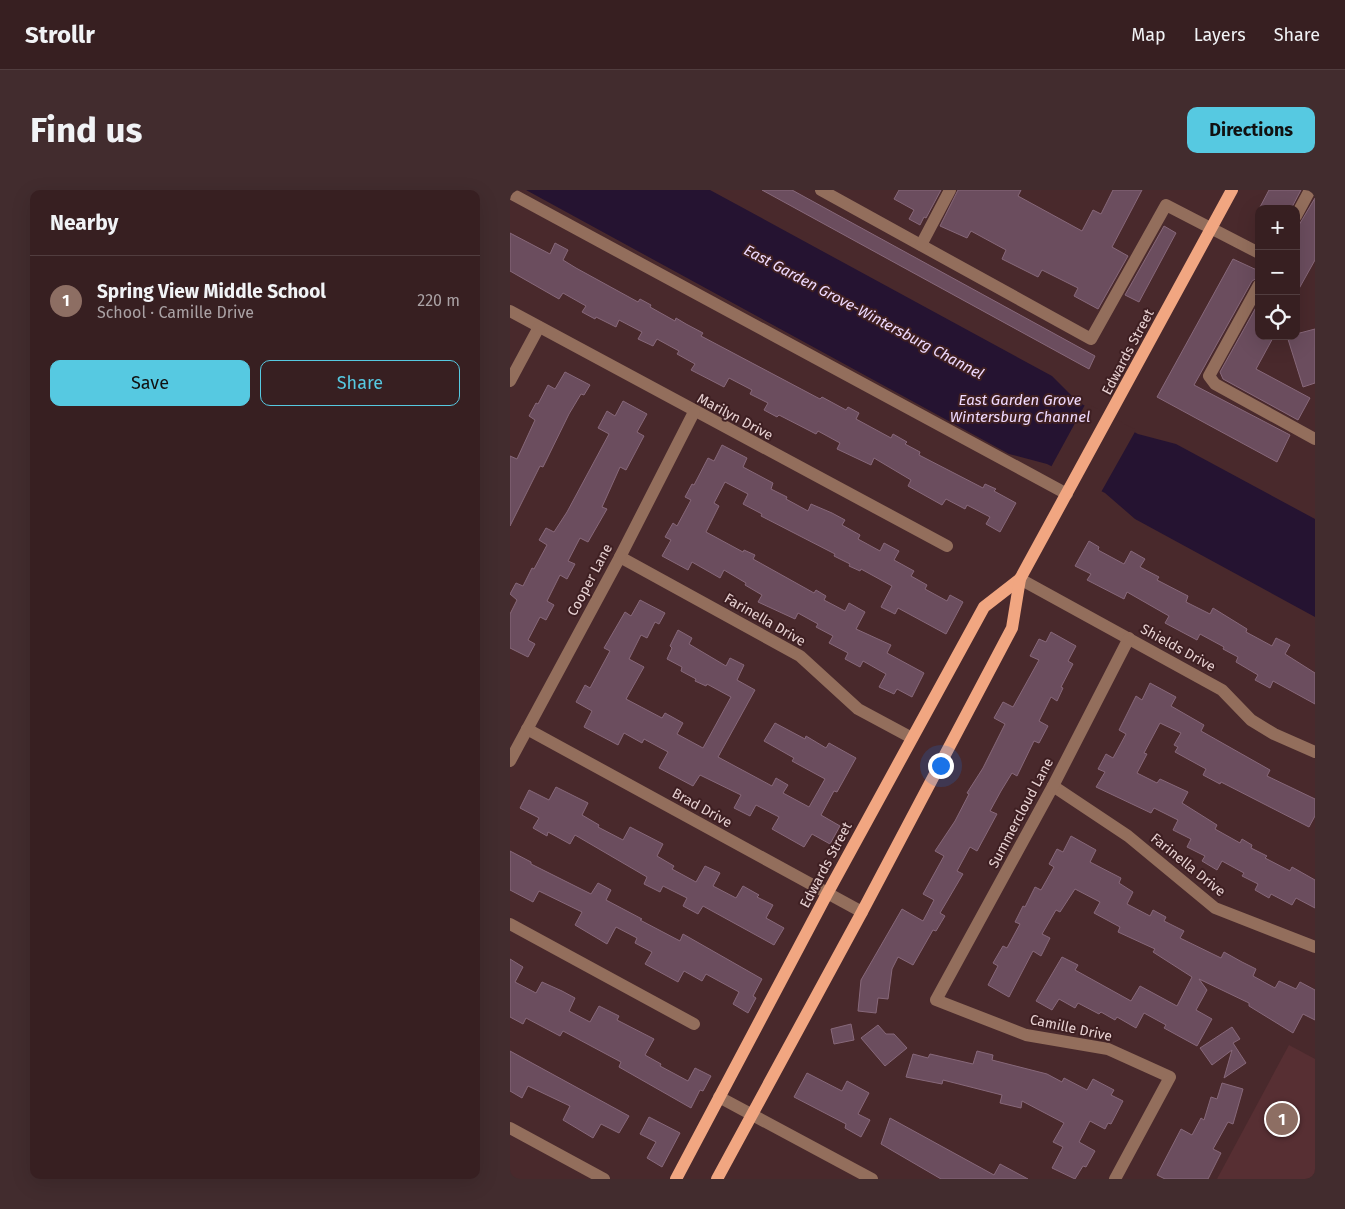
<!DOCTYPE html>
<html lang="en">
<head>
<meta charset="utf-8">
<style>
  :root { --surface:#371f21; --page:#422c2e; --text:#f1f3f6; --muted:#aaa2a5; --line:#513d3f; --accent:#56c9e1 }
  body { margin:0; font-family:"Fira Sans",sans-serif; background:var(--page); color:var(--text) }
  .controls { position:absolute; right:15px; top:15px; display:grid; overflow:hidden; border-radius:10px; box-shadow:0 5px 20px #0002 }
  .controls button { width:45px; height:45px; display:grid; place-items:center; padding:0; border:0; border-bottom:1px solid var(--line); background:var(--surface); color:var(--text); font:25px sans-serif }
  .you { position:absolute; left:430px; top:575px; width:18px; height:18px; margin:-12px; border:4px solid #fff; border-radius:50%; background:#1a73e8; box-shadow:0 0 0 8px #1a73e833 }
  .badge { display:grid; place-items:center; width:32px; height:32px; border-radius:50%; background:var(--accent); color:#fff; font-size:16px; font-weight:700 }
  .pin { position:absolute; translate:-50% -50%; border:2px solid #fff; box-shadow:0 1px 5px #0006 }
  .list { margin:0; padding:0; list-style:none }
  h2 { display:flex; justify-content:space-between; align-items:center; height:65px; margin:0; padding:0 20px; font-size:21px }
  h2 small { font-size:16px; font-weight:400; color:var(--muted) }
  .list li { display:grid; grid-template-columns:32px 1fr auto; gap:15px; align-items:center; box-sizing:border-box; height:90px; padding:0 20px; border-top:1px solid var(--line) }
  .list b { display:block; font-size:19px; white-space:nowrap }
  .list p { margin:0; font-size:16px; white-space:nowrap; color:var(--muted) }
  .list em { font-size:16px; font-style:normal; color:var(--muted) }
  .actions { display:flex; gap:10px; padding:15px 20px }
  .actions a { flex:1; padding:11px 0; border:1px solid var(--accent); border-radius:10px; text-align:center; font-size:18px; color:var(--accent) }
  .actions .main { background:var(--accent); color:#111 }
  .icon { flex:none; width:28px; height:28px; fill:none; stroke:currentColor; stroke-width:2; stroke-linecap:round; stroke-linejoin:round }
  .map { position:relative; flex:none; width:805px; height:989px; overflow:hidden; border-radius:10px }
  header { display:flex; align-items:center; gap:30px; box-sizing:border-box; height:70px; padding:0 25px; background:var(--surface); border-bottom:1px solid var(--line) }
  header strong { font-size:24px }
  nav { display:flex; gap:28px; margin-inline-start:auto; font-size:18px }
  .intro { display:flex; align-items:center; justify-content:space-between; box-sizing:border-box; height:120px; padding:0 30px }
  h1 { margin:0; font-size:35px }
  .button { padding:12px 22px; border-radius:10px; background:var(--accent); color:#111; font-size:18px; font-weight:700 }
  main { display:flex; gap:30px; padding:0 30px }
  aside { flex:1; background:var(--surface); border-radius:10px; box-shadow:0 5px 20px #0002 }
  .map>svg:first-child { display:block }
  .built { fill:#572f33 }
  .water { fill:#251331 }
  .pier { fill:#49292c }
  .building { fill:#6b4d5e; stroke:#87687a }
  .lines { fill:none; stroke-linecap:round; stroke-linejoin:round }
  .minor { stroke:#936e5c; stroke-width:12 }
  .major { stroke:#f1a681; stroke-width:12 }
  .labels { text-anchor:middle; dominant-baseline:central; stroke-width:4; stroke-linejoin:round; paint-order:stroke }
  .street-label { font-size:14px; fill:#e8d2d3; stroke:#3e1f22 }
  .water-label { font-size:15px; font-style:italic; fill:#efdaff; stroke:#3e1f22 }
</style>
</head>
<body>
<header>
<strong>Strollr</strong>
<nav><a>Map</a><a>Layers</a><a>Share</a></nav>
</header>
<div class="intro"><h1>Find us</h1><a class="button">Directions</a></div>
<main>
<aside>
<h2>Nearby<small></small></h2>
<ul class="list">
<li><span class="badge" style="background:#8d6e63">1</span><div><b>Spring View Middle School</b><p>School · Camille Drive</p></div><em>220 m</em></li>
</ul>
<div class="actions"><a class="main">Save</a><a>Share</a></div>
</aside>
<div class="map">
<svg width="805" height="989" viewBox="0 0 805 989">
  <rect width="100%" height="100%" fill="#49292c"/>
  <path class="built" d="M779 855 805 869V989H707Z"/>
  <path class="water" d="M16 0H200L542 186 568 212 628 244 666 254 805 329V427L625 329 595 303 537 274 499 264Z"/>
  <path class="pier" d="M576 213 626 240 590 304 540 279Z"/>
  <g class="building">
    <path d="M252 0H282L585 166 579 179Z"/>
    <path d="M389 0H431L416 28 414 27 410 35 399 29 404 20 384 9Z"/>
    <path d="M448 0H511L508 6 572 41 583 20 591 24 603 0H632L602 57 618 66 588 119 564 106 568 98 532 80 528 87 492 69 496 60 461 41 457 48 430 36Z"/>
    <path d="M759 0H791L781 19H749Z"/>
    <path d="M805 8V70L786 104V40Z"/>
    <path d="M654 36 666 43 629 112 615 105Z"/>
    <path d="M0 43 40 64 45 53 58 60 53 70 66 78 128 112 130 109 141 115 140 117 165 131 166 128 176 134 193 143 191 146 310 209 312 207 336 220 338 217 349 223 346 229 381 248 383 244 397 252 395 254 410 262 409 265 473 298 475 294 486 299 484 301 506 313 490 342 476 334 480 327 457 315 455 319 436 309 432 315 398 296 401 290 364 268 361 275 327 259 330 253 308 241 306 244 269 225 267 227 254 220 258 213 240 204 242 200 219 188 214 197 181 180 185 174 167 164 169 161 147 149 143 156 128 149 132 142 109 130 106 137 86 127 85 129 72 122 76 116 53 103 49 109 0 81Z"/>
    <path d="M723 69 749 81V87L742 91 684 195 780 245 767 272 647 207Z"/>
    <path d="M749 112V146H764L746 179 800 208 788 230 713 189 710 182Z"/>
    <path d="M805 139V193L793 197 777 146H786V144Z"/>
    <path d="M55 182 80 195 74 205 71 204 59 224 33 277 30 276 0 336V266L7 269 25 230 19 226 26 213 28 214 38 195 45 199Z"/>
    <path d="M113 211 137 224 127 242 134 246 116 280 110 277 92 317 97 319 78 352 70 348 58 371 65 374 57 389 50 385 37 411 44 415 36 430 30 427 18 450 25 454 18 467 0 458V424L7 410 0 404 6 393 13 396 22 378 24 379 37 355 29 350 36 338 44 342 57 322 99 244 88 238 97 221 105 226Z"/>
    <path d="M212 255 237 268 233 277 263 293 261 299 277 307 276 309 298 321 301 314 322 323 335 330 332 335 350 345 348 349 370 361 374 353 389 361 384 370 404 381 401 386 417 395 415 399 437 411 440 405 453 412 436 444 388 418 385 424 371 417 382 396 351 379 350 381 339 376 340 374 324 366 325 364 251 326 252 324 233 314 238 304 215 292 204 313 209 316 196 342 233 362 234 360 245 365 243 369 304 403 306 400 316 406 314 410 335 421 339 413 355 422 346 439 381 455 377 463 414 483 402 507 387 499 384 504 369 497 376 484 353 471 350 477 335 469 338 463 319 453 323 446 306 437 308 434 288 423 285 429 248 412 252 405 235 395 236 393 214 380 210 388 182 372 178 380 152 366 161 350 155 347 163 333 167 336 181 310 175 307 182 294 184 295 198 268 204 271Z"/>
    <path d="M579 351 589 357 588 360 614 374 621 361 635 369 630 377 649 387 647 390 678 406 676 412 700 424 703 418 737 439 736 442 762 456 766 448 780 455 775 464 805 483V514L763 491 760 498 745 490 748 485 726 472 728 467 713 459 714 457 690 444 687 450 655 433 659 426 617 402 614 409 577 390 581 384 565 376Z"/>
    <path d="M130 410 155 423 149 434 145 432 137 448 131 445 119 469 134 477 116 509 152 528 155 523 173 533 167 544 193 558 221 507 197 494 196 496 185 491 186 489 171 481 172 477 157 469 162 458 160 456 168 440 182 448 179 454 216 476 220 468 234 475 227 490 245 500 208 567 262 596 266 588 278 595 273 603 299 617 315 589 282 571 284 568 254 551 265 533 295 549 296 546 316 558 319 553 346 568 327 602 324 601 311 625 330 636 320 654 302 644 294 657 262 639 269 627 246 615 240 626 224 618 231 605 190 585 183 596 149 578 158 562 134 549 132 553 114 543 108 555 74 537 82 521 66 512 75 495 80 498 100 461 94 458 115 422 121 426Z"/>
    <path d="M541 442 566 456 558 471 563 474 551 497 553 498 547 511 541 507 529 531 538 536 529 553 524 551 507 586 502 583 491 601 480 621 487 624 467 661 460 657 447 681 453 684 430 723 435 726 426 741 423 740 403 775 388 767 382 779 378 809 368 808 366 823 348 821 351 790 392 719 413 731 424 710 413 704 434 666 425 661 445 631 459 604 457 603 473 578 495 534 484 528 493 512 503 517 529 470 520 466 529 449 536 452Z"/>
    <path d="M640 493 666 507 661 516 694 535 691 541 760 580 757 586 805 609V626L799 637 711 592 710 594 693 585 696 579 665 562 668 557 664 555 671 543 650 533 634 563 637 564 627 583 647 593 650 589 678 602 672 613 707 635 705 639 730 653 732 649 742 655 741 658 757 666 755 668 780 681 782 677 805 690V718L786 708 782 715 761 704 759 708 745 700 748 694 732 686 734 683 712 671 707 680 692 671 695 666 677 657 681 649 663 640 668 630 644 618 641 623 586 597 595 582 588 579 596 564 603 568 616 544 609 540 626 506 632 510Z"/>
    <path d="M46 597 78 613 72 625 89 635 88 637 113 650 120 637 153 654 147 666 164 676 162 679 186 692 195 676 210 683 203 696 226 708 233 696 249 705 247 707 263 715 256 728 274 738 264 755 193 716 188 724 173 716 177 708 153 696 150 702 134 694 137 687 65 645 60 654 38 642 37 646 23 638 29 628 10 618 19 600 39 610Z"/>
    <path d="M561 646 586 660 580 672 611 688 609 693 623 702 617 714 640 726 643 720 656 727 654 731 674 741 670 748 711 768 714 762 732 772 746 779 743 786 765 798 769 791 786 799 790 792 805 800V830L793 824 783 843 739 816V813L689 789 697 800 686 820 702 829 687 856 654 838 656 835 634 823 626 838 607 827 605 830 591 822 589 824 568 813 565 818 549 809 542 820 526 811 552 767 568 775 565 780 621 811 630 796 667 816 682 787 643 762 645 759 608 742 610 737 584 723 590 712 565 699 550 722 546 720 532 744 540 748 531 766 523 761 499 807 478 795 488 776 483 773 493 756 497 758 510 734 505 732 513 716 515 717 525 697 531 700 544 677 539 674 547 659 553 662Z"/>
    <path d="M0 661 21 672V674L81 704 88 693 101 700 96 710 132 729 130 730 170 751 173 744 252 789 243 806 246 808 238 823 223 814 229 802 196 784 192 791 174 781 168 792 135 774 142 762 125 753 127 748 106 737 97 754 65 735 72 722 29 701 23 712 0 700Z"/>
    <path d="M0 769 13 777 5 792 26 803 32 792 52 801 65 808 59 821 80 832 89 816 109 826 107 830 144 849 135 865 151 874 150 876 178 891 185 878 201 886 193 901 190 900 181 918 109 877 111 872 53 841 50 846 16 828 13 834 0 827Z"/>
    <path d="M341 834 344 850 324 854 321 839Z"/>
    <path d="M368 835 376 844H384L397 858 375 876 351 848Z"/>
    <path d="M722 837 730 849 723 853 736 873 714 888 722 860 702 875 690 858Z"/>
    <path d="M0 861 119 926 109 943 91 934 83 948 53 930 60 916 18 896 12 908 0 901Z"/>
    <path d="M467 861 483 865 482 870 537 884 552 892 554 888 577 900 583 889 604 900 601 905 613 911 601 934 598 933 595 939 580 931 569 952 585 961 576 977 573 976 565 989 542 978 553 957 543 952 554 933 512 911 511 918 490 913 492 905 433 890 432 894 396 887 403 864 418 868 420 864 463 874Z"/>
    <path d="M297 883 332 901 337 891 359 903 348 924 360 930 351 947 335 938 336 934 284 907Z"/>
    <path d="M712 893 733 899 723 934 718 932 703 959 711 963 698 989H655L647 985 671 939 682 945 691 928 694 930 701 907 707 909Z"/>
    <path d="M139 927 170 943 152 977 137 968 146 952 130 944Z"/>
    <path d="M380 928 484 985 490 974 518 989H431L371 954Z"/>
  </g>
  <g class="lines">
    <g class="minor">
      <path d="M311 0 581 149 656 15 749 63"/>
      <path d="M0 3 557 304"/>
      <path d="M786 26 800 0"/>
      <path d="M411 55 440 0"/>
      <path d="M749 95 699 186 705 194 805 249"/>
      <path d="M0 121 437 356"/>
      <path d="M0 191 29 137"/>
      <path d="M110 367 290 466 348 519 402 548"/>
      <path d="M510 389 712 500 741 530 764 544 805 562"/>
      <path d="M17 539 352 722"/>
      <path d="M0 571 110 367 184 222"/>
      <path d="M543 596 618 646 705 718 805 757"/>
      <path d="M0 734 184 834"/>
      <path d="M209 907 362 989"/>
      <path d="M0 938 94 989"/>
      <path d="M605 989 660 887 598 859 516 845 426 810 543 596 619 448"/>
    </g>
    <g class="major">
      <path d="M166 989 317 704 474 417 510 389"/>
      <path d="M207 989 352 722 502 438 510 389 722 0"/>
    </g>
  </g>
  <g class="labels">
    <g class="street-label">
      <text transform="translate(618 162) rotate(-62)">Edwards Street</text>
      <text transform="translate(225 227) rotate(28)">Marilyn Drive</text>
      <text transform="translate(80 390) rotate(-62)">Cooper Lane</text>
      <text transform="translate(255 430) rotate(30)">Farinella Drive</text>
      <text transform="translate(668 458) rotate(29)">Shields Drive</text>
      <text transform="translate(192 618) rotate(29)">Brad Drive</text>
      <text transform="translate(511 623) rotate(-62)">Summercloud Lane</text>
      <text transform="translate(316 675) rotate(-62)">Edwards Street</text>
      <text transform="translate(678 675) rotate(39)">Farinella Drive</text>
      <text transform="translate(561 838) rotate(12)">Camille Drive</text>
    </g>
    <g class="water-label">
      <text transform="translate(354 122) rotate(28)">East Garden Grove-Wintersburg Channel</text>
      <text x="510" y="210">East Garden Grove<tspan x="510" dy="17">Wintersburg Channel</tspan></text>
    </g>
  </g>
</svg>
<div class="controls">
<button>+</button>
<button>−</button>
<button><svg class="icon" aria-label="locate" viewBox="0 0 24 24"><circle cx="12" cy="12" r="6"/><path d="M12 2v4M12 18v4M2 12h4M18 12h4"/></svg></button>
</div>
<div class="you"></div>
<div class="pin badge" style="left:772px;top:929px;background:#8d6e63">1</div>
</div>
</main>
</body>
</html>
